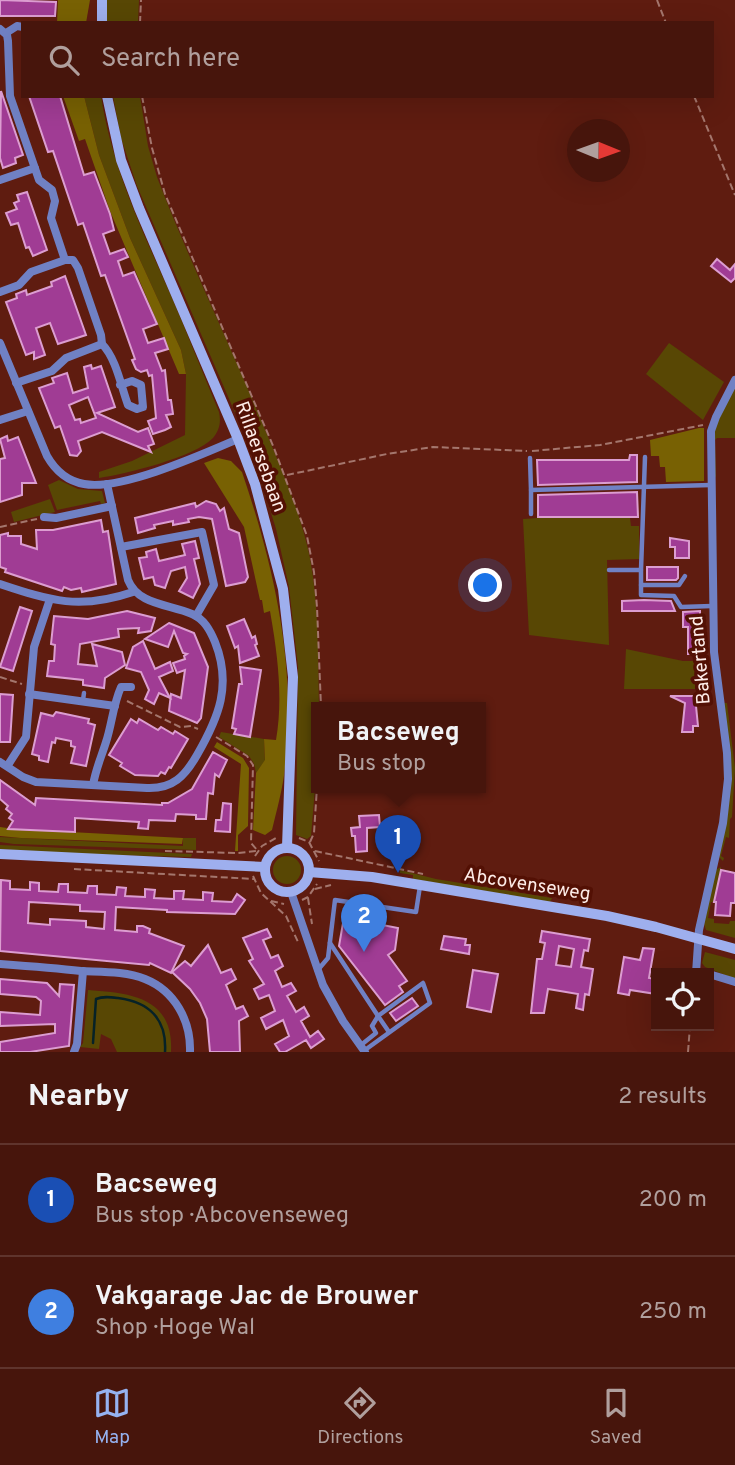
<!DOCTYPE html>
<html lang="en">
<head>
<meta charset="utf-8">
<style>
  :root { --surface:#47150c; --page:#51221a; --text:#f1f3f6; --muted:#b09f9d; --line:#5f342d; --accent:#95b2f1 }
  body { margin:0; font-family:Overpass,sans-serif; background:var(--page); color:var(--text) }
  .controls { position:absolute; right:21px; bottom:21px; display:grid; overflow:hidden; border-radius:0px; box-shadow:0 7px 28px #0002 }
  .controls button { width:63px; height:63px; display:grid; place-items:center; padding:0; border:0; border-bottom:2px solid var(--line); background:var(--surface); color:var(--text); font:35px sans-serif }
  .compass { position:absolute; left:567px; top:119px; width:63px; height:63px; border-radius:50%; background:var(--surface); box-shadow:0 7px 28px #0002; rotate:91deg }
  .you { position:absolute; left:486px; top:586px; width:24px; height:24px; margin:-18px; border:5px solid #fff; border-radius:50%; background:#1a73e8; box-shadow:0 0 0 10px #1a73e833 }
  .badge { display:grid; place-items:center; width:46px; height:46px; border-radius:50%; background:var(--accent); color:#fff; font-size:23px; font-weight:700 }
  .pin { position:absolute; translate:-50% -58px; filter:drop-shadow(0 2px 4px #0008) }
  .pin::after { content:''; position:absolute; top:37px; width:24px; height:21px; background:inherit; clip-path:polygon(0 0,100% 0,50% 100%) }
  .popup { position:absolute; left:311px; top:702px; width:175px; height:91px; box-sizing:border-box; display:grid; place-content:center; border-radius:0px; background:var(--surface); filter:drop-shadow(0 2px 5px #0005); font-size:23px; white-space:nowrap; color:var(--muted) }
  .popup b { font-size:26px; color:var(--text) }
  .popup::after { content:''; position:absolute; left:50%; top:100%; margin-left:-14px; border:14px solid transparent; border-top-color:var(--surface) }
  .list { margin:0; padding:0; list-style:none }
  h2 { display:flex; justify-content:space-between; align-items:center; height:91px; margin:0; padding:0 28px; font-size:30px }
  h2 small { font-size:23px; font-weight:400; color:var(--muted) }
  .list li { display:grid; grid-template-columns:46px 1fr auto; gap:21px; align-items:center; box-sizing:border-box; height:112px; padding:0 28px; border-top:2px solid var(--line) }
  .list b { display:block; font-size:26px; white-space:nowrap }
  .list p { margin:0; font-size:23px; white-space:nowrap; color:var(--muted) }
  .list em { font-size:23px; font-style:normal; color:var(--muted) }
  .icon { flex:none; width:38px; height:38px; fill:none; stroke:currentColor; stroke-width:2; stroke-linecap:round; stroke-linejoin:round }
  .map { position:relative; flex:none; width:735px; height:1052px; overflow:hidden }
  .search { position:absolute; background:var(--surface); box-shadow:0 7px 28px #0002; left:21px; right:21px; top:21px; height:77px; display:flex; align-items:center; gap:18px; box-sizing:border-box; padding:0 24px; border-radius:0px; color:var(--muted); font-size:26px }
  .sheet { height:315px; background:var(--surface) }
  nav { display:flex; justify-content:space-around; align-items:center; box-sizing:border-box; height:98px; border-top:2px solid var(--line); background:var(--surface); font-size:19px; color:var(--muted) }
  nav a { display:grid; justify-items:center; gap:4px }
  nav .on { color:var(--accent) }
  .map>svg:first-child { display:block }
  .green { fill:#584704 }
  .forest { fill:#786103 }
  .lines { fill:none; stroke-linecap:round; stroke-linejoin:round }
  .stream { stroke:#062227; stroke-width:2.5 }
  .building { fill:#a03c94; stroke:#dc9dd1; stroke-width:2; fill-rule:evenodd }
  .path { stroke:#a4766d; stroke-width:2; stroke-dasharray:7 3.5; stroke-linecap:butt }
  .lane { stroke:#7081c4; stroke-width:4.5 }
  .street { stroke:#7081c4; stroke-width:8 }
  .secondary { stroke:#9eafee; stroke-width:10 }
  .labels { text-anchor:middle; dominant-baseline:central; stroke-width:7; stroke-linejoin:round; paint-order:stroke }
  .street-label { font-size:19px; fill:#feece8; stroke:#531004 }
</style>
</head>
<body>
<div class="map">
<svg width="735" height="1052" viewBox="0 0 735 1052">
  <rect width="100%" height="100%" fill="#5f1c10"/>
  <g class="green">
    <path d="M107 0H139L138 23H107Z"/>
    <path d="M84 96H101C112 168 143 232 172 298 188 335 203 374 219 412 221 421 220 430 213 438 195 457 126 474 99 478V472L132 461 185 435 186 374 181 350 130 238 99 155Z"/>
    <path d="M113 96H140L148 146 157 177C190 263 231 346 266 432 283 473 301 514 310 558 319 606 318 658 319 707H316V776L311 836 307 839 296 835 298 667 289 587 276 529 252 452 137 186 121 138Z"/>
    <path d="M669 343 724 382 703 420 646 374Z"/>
    <path d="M735 386V438H717L715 440 716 477 713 476 714 435 717 422Z"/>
    <path d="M59 480 78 489 102 491 105 503 101 504 100 501 57 510 48 485Z"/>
    <path d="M50 499 55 512 14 522 11 512Z"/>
    <path d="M538 518H630L631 526H639V559L607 560 609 645 529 635 523 519Z"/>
    <path d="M626 649 683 661H706V681L695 682V689H624Z"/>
    <path d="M723 703H727L735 768 732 817 730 819 729 838 726 837 721 856 724 858 723 861 718 856 726 820Z"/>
    <path d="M221 732 264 739 265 761 256 773 254 764 249 756 219 737Z"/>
    <path d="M0 837 183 846V838H196V850L14 844 0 842Z"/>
    <path d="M0 845 192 854 191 857 71 854 0 849Z"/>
    <circle cx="287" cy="870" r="14"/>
    <path d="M721 867 714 902H711L708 918 714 919V923L729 924 730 921H735V938L706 930 704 924 715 870Z"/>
    <path d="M400 870 436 879 552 898 550 902 413 879V875L400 873Z"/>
    <path d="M705 952 735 960V979L705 967 702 963Z"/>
    <path d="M88 990C130 993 174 997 171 1052H117L111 1039 101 1034 99 1049 80 1047 83 1043Z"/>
  </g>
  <g class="forest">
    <path d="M58 0H90L86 23H57Z"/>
    <path d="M63 96H84L99 155 130 238 181 350 186 374H179L110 211 85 139 79 141Z"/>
    <path d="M699 428H704V481L666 482 665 467H660L659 456H651L650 440Z"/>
    <path d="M218 458 231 461 242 472C274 566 297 667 285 767 283 788 277 809 272 830L265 835 253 830 256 773 265 760 264 739 276 740C283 700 278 657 271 617L270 611 264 613 262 600H260L244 527 204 463Z"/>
    <path d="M217 742 243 758 249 768 248 826 238 835V851H235L241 764 214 747Z"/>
    <path d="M0 827 14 829 183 838 182 844 21 838 0 836Z"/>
  </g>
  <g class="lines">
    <path class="stream" d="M93 1043 96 999C103 996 110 997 118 998 149 1002 167 1019 165 1052"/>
  </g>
  <g class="building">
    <path d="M0 0 56 2 55 16H0Z"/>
    <path d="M1 91 23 155 15 158 16 163 3 168 0 158Z"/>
    <path d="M29 96H60L84 175 94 172 110 214 114 230 103 234 110 254 124 249 128 257 118 261 123 276 134 272 157 324 143 329 148 343 164 338 168 349 155 353 162 371 165 370 168 400H171L173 414 166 415 171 427 165 430 153 434 148 421 156 418 152 375 149 376 147 370 141 372 136 369 132 360 135 359 105 275 101 276 83 223 78 225 53 151 48 152Z"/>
    <path d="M27 192 47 250 33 256 29 247 26 248 18 223 11 225 6 213 17 209 14 203 19 201 17 195Z"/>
    <path d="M717 259 730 270 735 264V278L731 282 711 266Z"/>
    <path d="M65 276 86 335 58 344 50 323 36 328 45 355 34 359V352L26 355 6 302 17 298 16 294 26 290 27 295 52 286 51 282Z"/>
    <path d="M91 365 92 369 101 366 115 407 97 413 138 432 148 428 154 444 148 446 151 452 102 432 78 441 81 451 77 456 70 455 60 426 55 428 39 388 54 383 52 378 67 373 73 393 88 388 84 367ZM88 397 96 418 81 423 80 419 75 420 69 405Z"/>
    <path d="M7 436 8 441 18 437 36 483H22V495L0 502V459L5 458 0 439Z"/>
    <path d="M630 455H637V482L538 485 537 460H629Z"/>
    <path d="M637 492 638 517H538V495Z"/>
    <path d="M206 501 216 504 220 511 224 508 229 529 239 533 248 577 245 582 226 586 212 519 199 517 188 519 189 522 173 525V521L154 525 155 528 138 533 135 518 195 503 196 507Z"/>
    <path d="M101 520 103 532 108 531 116 584 82 592 81 588 71 590 64 587 62 591 5 572 6 569 0 567V535L8 533V536H21V544L37 549 36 530H53Z"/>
    <path d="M670 538 689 541V558H675V547H670Z"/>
    <path d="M195 541 199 558 194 559 200 584 193 598 179 591 187 578 185 567 171 571 165 588 155 585 153 577 144 579 139 558 147 557 146 552 156 549 159 561 185 555 182 544Z"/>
    <path d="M647 567H678V578L676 580H647Z"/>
    <path d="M644 600 671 601 675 611H622V601Z"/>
    <path d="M20 607 32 611 13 671 0 667Z"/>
    <path d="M127 611 155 618 151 631 138 633 139 628 118 629 119 637 80 644 78 664 97 666 92 644 122 652 125 665 105 678 104 688 83 685V680L47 676 49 661H54L55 645 51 644 54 616 88 619Z"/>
    <path d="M700 611V654H688V627H683V612Z"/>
    <path d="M244 619 252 638 255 636 257 644 255 645 259 656 240 663 238 646 235 648 227 626Z"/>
    <path d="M169 623 194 633 208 667 201 718 197 723 169 711 171 694 181 698 185 670 177 673 173 663 185 659 184 656 187 654 183 653 174 631 168 647 145 639Z"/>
    <path d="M143 641 155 669 170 662 173 671 159 677 170 698 159 693 154 704 145 699 149 690 141 672 126 668 133 647Z"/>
    <path d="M240 667 261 670 250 737 234 734 236 729 232 728 239 684H242Z"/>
    <path d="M0 694 13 695 10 742H0Z"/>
    <path d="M670 696H695L698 726H693V732H682L685 703Z"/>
    <path d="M56 712 89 719 88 723 95 725 86 766 71 763 75 747 71 746V741L56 738 55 743 52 742 48 762 39 760V756L32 754 41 713 53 716Z"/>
    <path d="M131 719 137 723 139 719 158 730 161 727 173 734 175 731 188 739 171 768 169 767 165 774 161 772 158 776 135 775 120 766 122 763 109 755Z"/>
    <path d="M213 752 227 760 219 777 215 774 213 794 208 793 206 819H196V815L176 814 175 821 149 820 148 829 138 828 139 822 75 818V832L8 829 13 821 9 818 12 814 6 809 8 806 0 799V780L35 805 36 798 162 805V803H168L192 789Z"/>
    <path d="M223 803 231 804 230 832 215 831 216 820H221Z"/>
    <path d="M379 815 380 827 367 828V851L356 852 355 836H352L351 828 360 827 359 816Z"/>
    <path d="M721 870 735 873V903H731L730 916 715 915 716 902H714Z"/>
    <path d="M1 880 10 881V889L30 890V882L39 883V891L58 892 59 884H68V892L87 893 88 886H97V894L116 895 117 887 126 888 125 896 145 897V889L155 890 154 898 174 899V891H184L183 899 203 900V892L213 893 212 901 232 902 237 894 245 900 235 914 167 912V910L116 907 115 930 137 932V926H143L150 929 149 933 184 946 171 973 150 963 149 965 0 951ZM29 902 80 905V911L105 912 104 929 86 927V921L50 919V925L28 923Z"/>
    <path d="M346 906 365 909 362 921 398 928 395 950 388 955 407 981 399 986 403 992 385 1005 339 946Z"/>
    <path d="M267 929 271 937 263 940 271 958 278 955 283 966 275 971 282 987 291 983 296 991 287 996 296 1012 304 1007 309 1016 301 1021 310 1037 318 1031 324 1039 311 1048 306 1040 285 1052H280L275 1044 289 1036 283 1020 266 1029 261 1018 275 1011 269 995 259 999 254 989 264 984 249 961 253 959 243 938Z"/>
    <path d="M542 931 590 939 588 951 584 950 581 967 593 969 589 995 585 994 583 1010 576 1008 578 994 548 989 544 1013H531L537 959H542L545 943 540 942ZM559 946 574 949 571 967 556 965Z"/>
    <path d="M444 936 466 939 465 945H470L469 954 441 949Z"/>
    <path d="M208 945 221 973 231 969 236 979 226 985 236 1009 243 1006 248 1016 239 1021 240 1052H210L207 1019 200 1003 190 989 172 972 185 961 191 966Z"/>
    <path d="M643 948 654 949 649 978 656 979V994L630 990 629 995 618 993 624 957 640 960Z"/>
    <path d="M473 970 498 974 491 1012 467 1007Z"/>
    <path d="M0 979 47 983 59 996 60 984 74 985 69 1046 30 1052H0V1042L55 1033V1024L0 1026V1012L40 1015 41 1001 36 997 0 994Z"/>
    <path d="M412 998 418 1006 396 1021 390 1013Z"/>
  </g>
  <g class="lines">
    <g class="path">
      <path d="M657 0 666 23"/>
      <path d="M140 23 141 0"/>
      <path d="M142 96 152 148 165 194 274 448 307 536 314 572 317 607 321 707"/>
      <path d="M694 96 735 195"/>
      <path d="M532 451 600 445 703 425"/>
      <path d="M287 475 387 454 433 447 527 451"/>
      <path d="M0 527 37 519"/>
      <path d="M0 677 22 684"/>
      <path d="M127 701 180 727 191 726 198 729"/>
      <path d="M216 737 247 756 253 765 251 843 258 851"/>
      <path d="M299 838 309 842 319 861"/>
      <path d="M310 842 314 833 317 787"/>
      <path d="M165 851 238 853 257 851"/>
      <path d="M315 851 423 874"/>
      <path d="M255 856 262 846 276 838"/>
      <path d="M74 869 254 879"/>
      <path d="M253 876 261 893 286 916 298 942"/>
      <path d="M315 889 331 885"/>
      <path d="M308 898 312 924"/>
      <path d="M302 900 308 897 317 884"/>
      <path d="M271 901 284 904"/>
      <path d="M688 1052 690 1026"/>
    </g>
    <g class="lane">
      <path d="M530 458 531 490 711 485"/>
      <path d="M531 490V514"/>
      <path d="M609 570H641L645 457"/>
      <path d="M641 570V595L674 596 681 607 712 606"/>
      <path d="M641 585H679L685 576"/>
      <path d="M83 700 84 693"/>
      <path d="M330 943 378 1016 423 983 430 1003 365 1050"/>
      <path d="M317 971 328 958 335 900 416 912 420 886"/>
      <path d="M361 1045 376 1033 372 1026 378 1016 389 1032"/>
    </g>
    <g class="street">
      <path d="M0 29 7 35 8 41 10 96 39 180 52 190 55 201 51 218 65 260H73L78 268 101 335 102 344C116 358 121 386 128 405L137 409 143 407 141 385 132 381 120 385"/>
      <path d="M6 33 17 26 23 27"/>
      <path d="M0 180 35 168"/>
      <path d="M0 292 19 285 31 272 65 260"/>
      <path d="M0 343 47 456C55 470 67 481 84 484 121 491 203 454 238 439"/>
      <path d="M16 383 52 371 66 358 102 344"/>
      <path d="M0 420 28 411"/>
      <path d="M44 517 56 518 112 506"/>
      <path d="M121 547 202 532 214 585 196 616"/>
      <path d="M0 584C51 601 80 610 133 592"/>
      <path d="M29 694 115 706"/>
      <path d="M0 762 23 777 36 782 147 788C173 789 185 776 197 755 219 717 232 685 215 642 210 630 204 619 192 614 169 604 138 605 128 580L107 484"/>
      <path d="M8 765 26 737 34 647 50 599"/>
      <path d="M93 785C96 768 101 758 106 742 112 724 113 705 121 687H131"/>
      <path d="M291 892 323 985 343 1021 365 1052"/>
      <path d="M0 964C27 966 54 968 81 971 101 972 126 971 145 979 175 991 191 1021 190 1052"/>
      <path d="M696 973 699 930 723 823 728 779 727 753 714 652 711 431 716 417 735 380"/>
      <path d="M709 974 735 982"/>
      <path d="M74 1052 77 1044 83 971"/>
    </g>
    <g class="secondary">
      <path d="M102 0V23"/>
      <path d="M107 96 121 160 139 208 238 439 255 484 283 589 293 677 287 847"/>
      <circle cx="287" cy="870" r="22"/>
      <path d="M0 854 265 867"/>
      <path d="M309 872 372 877 607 916 656 927 735 949"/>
    </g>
  </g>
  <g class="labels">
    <g class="street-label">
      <text transform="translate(260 457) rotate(70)">Rillaersebaan</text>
      <text transform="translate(701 660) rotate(-95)">Bakertand</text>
      <text transform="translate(527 885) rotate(9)">Abcovenseweg</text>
    </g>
  </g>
</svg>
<div class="controls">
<button><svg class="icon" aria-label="locate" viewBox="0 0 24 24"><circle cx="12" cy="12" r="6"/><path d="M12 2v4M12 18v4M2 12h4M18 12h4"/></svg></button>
</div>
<svg class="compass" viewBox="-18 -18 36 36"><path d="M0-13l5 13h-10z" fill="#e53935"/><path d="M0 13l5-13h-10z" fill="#b09f9d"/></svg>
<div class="you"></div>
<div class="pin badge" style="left:398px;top:873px;background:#1a4fb4">1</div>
<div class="popup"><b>Bacseweg</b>Bus stop</div>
<div class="pin badge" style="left:364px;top:952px;background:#3f7fe0">2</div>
<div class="search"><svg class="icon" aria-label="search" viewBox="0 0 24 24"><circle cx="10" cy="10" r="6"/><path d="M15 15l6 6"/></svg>Search here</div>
</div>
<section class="sheet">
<h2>Nearby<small>2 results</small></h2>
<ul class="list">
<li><span class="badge" style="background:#1a4fb4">1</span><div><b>Bacseweg</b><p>Bus stop · Abcovenseweg</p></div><em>200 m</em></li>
<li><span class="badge" style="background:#3f7fe0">2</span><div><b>Vakgarage Jac de Brouwer</b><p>Shop · Hoge Wal</p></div><em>250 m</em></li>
</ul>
</section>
<nav>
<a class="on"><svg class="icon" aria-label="map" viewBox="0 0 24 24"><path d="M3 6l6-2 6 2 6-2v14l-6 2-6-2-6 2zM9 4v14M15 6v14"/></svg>Map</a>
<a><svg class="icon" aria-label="directions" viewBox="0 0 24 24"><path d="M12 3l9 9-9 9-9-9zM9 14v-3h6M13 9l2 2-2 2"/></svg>Directions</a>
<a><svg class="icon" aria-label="saved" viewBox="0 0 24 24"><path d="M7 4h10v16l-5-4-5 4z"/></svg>Saved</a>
</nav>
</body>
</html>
